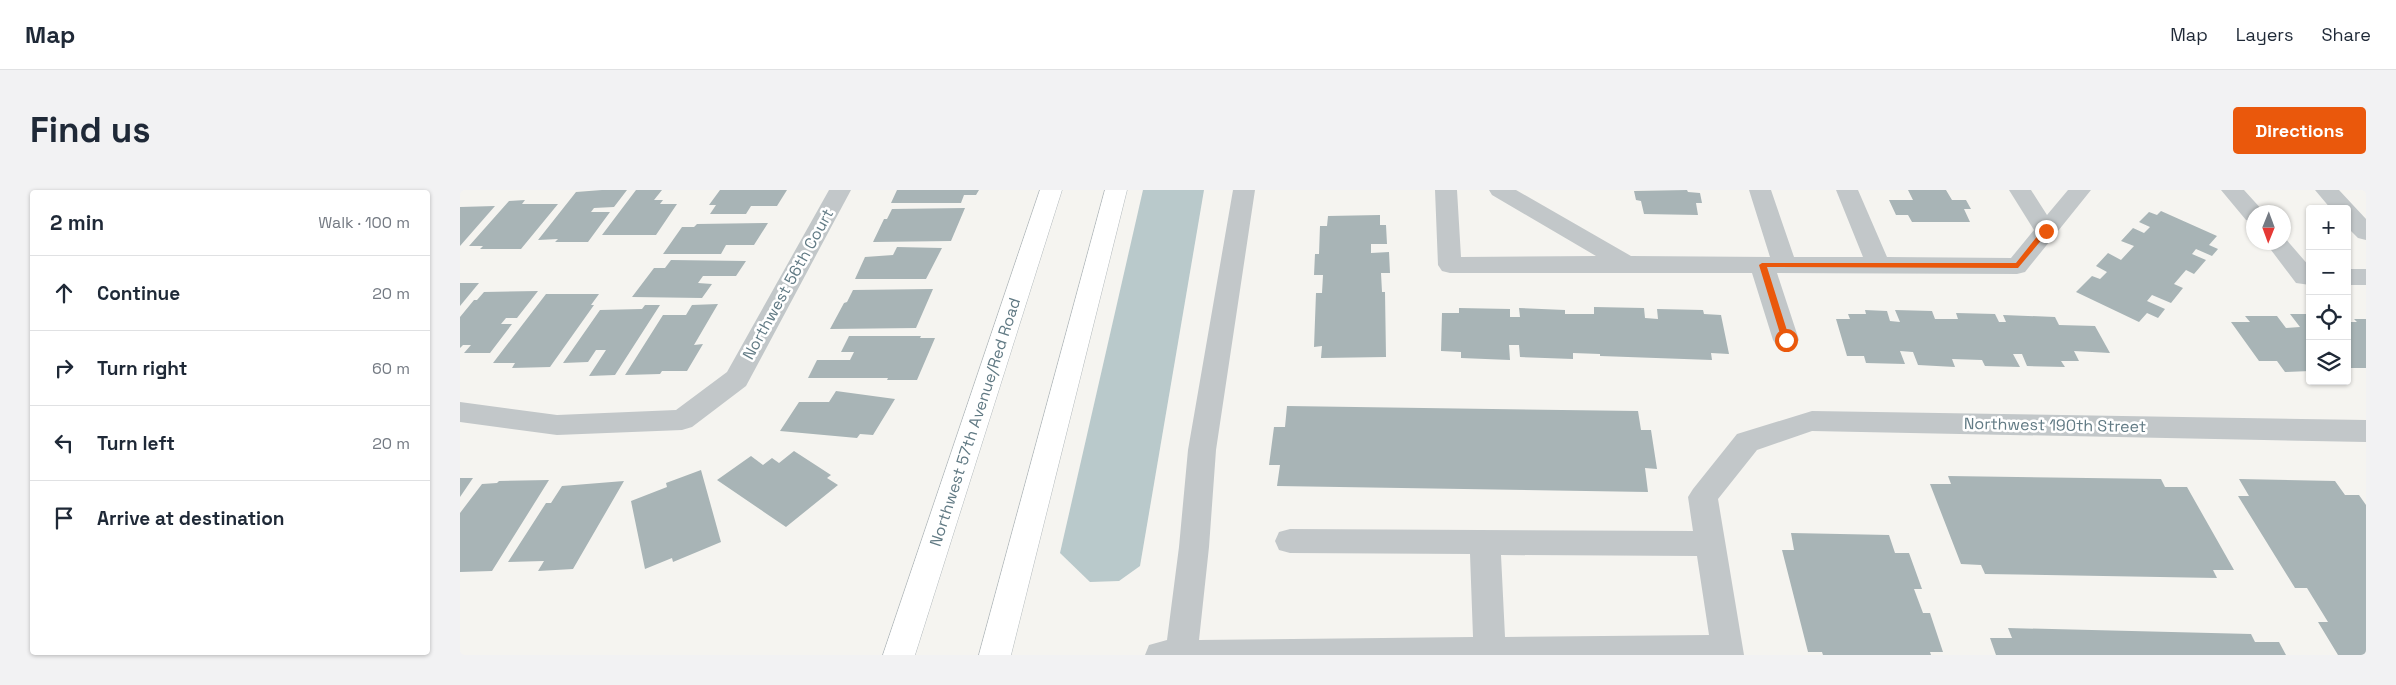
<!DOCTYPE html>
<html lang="en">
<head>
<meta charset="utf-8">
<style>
  :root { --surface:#fff; --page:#f2f2f3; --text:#1f2937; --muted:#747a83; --line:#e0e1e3; --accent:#ea580c }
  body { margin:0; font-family:"Space Grotesk",sans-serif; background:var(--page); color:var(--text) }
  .controls { position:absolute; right:15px; top:15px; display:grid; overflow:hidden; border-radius:5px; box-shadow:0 1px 4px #0004 }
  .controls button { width:45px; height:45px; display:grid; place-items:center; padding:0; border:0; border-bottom:1px solid var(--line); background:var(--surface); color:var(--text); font:25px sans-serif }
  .compass { position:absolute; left:1786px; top:15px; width:45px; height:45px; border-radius:50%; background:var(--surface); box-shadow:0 1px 4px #0004; rotate:181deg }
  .stop { position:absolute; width:15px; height:15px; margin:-11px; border:4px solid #ea580c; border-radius:50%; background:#fff }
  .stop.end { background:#ea580c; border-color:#fff; box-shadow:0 1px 5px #0008 }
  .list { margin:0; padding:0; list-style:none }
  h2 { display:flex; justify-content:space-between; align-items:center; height:65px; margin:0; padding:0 20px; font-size:21px }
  h2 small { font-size:16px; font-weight:400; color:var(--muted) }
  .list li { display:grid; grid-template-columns:32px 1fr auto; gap:15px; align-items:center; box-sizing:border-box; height:75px; padding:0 20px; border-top:1px solid var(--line) }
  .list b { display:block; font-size:19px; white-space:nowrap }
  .list em { font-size:16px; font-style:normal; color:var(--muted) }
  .icon { flex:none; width:28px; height:28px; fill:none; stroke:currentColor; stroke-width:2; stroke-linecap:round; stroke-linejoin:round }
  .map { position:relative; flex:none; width:1906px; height:465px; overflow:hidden; border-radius:5px }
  header { display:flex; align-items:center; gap:30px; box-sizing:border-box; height:70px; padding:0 25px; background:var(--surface); border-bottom:1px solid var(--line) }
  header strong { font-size:24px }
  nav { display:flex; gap:28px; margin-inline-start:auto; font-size:18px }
  .intro { display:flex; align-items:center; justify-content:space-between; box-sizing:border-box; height:120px; padding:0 30px }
  h1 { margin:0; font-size:35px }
  .button { padding:12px 22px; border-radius:5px; background:var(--accent); color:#fff; font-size:18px; font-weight:700 }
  main { display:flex; gap:30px; padding:0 30px }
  aside { flex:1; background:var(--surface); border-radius:5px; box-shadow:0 1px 4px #0004 }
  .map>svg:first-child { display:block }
  .water { fill:#b9c9cb }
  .building { fill:#a8b4b6 }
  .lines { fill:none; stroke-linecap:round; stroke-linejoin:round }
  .major-casing { stroke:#b2b9bc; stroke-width:1 }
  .minor { fill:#c2c7c9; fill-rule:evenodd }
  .major { fill:#fff; fill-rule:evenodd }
  .route { fill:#ea580c }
  .labels { text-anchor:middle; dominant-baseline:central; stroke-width:5; stroke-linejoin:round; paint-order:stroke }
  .street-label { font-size:16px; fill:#617a84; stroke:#fff }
</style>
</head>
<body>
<header>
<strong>Map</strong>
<nav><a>Map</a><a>Layers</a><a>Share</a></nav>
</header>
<div class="intro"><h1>Find us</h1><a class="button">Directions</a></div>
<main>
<aside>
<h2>2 min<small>Walk · 100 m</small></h2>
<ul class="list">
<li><svg class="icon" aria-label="ahead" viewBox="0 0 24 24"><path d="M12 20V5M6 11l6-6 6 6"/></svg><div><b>Continue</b></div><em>20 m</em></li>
<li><svg class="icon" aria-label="right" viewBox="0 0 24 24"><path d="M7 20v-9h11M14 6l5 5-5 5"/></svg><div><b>Turn right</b></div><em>60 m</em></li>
<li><svg class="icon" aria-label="left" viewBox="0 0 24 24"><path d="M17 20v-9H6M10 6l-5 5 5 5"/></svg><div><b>Turn left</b></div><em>20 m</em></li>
<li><svg class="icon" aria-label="arrive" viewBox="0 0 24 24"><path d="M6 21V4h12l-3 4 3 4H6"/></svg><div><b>Arrive at destination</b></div></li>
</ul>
</aside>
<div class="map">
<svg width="1906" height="465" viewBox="0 0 1906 465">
  <rect width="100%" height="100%" fill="#f5f4f0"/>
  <path class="water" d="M683 0H744L680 376 659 391 630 392 600 363Z"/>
  <g class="building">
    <path d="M142 0H167L154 17 134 18 131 22H150L128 52H95L98 49 78 50 116 2Z"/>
    <path d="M176 0H202L194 10H203L200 14H217L196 45H142Z"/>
    <path d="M260 0H327L317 16H291L286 24H250L256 15H249Z"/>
    <path d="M437 0H519L516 5H504L501 13H431Z"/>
    <path d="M1227 0 1228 2 1240 3 1242 13H1236L1238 25 1184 24 1181 11 1176 10 1174 1Z"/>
    <path d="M1448 0H1486L1492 10H1506L1511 19H1504L1510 32H1452L1448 25H1436L1429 10H1453Z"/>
    <path d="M65 10 62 14H98L61 59H20L23 56H9L49 11Z"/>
    <path d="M35 16 0 56V17Z"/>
    <path d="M505 18 491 51 413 52 424 29H427L432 19Z"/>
    <path d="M1701 21 1757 46 1749 55 1758 59 1752 66 1736 59 1732 64 1746 70 1734 84 1726 80 1714 94 1723 98 1711 113 1692 105 1687 111 1705 119 1698 128 1687 123 1679 132 1616 102 1632 86 1640 89 1647 82 1636 76 1648 63 1661 70 1674 56 1661 51 1673 38 1684 43 1690 37 1679 32 1689 22 1697 25Z"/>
    <path d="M920 25V35H926L927 54H911V63L929 62 930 83H921L922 102H925L926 167 861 168 862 156 854 157 856 103H862L863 85H854L855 64H859L860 36H867L868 26Z"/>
    <path d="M308 33 294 55H266L261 64H203L222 37H234L237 34Z"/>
    <path d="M437 57 482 58 466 89H395L405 67 433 65Z"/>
    <path d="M211 70 286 71 276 86H243L238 93 252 94 242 108 172 107 194 78H205Z"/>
    <path d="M0 93H19L0 116Z"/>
    <path d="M473 99 456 138 370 139 384 113 387 112 393 100Z"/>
    <path d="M78 101 57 128H46L41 134H52L30 163H4L11 155H3L0 158V127L14 110H17L24 102Z"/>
    <path d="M86 104H139L131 115H134L90 177 52 178 55 173H33Z"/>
    <path d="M258 114 234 155 243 154 227 181H202L200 184 165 185 203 125H226L232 115Z"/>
    <path d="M185 115H200L155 185 129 186 146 160H136L128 172 103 173 140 120 182 119Z"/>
    <path d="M1134 117 1184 118 1185 128 1198 129 1197 119 1243 120 1244 124 1261 125 1269 164 1251 163 1252 170 1140 166V164L1113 163V169L1060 167 1059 155H1049L1050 170 1001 168V162L981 161 982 123H999V118L1050 119V127H1060L1059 118 1105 120V124H1134Z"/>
    <path d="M1405 120 1427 121 1430 131 1440 132 1435 120 1472 121 1475 129H1498L1496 123 1535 124 1539 132H1546L1543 125 1595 127 1599 135 1635 136 1650 163 1614 161 1619 171H1601L1605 177 1567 176 1562 164H1553L1560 177 1525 176 1522 170 1492 169 1495 177 1458 175 1453 162 1440 161 1445 174 1406 173 1404 166H1387L1376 129H1390L1388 124H1406Z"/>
    <path d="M1830 124H1850V181L1825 182 1817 171H1799L1771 132H1790L1785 126H1817L1826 138 1840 137Z"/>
    <path d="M1894 129H1906V178H1887V132H1897Z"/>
    <path d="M389 146H461L460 148H475L457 190H427L428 188H348L357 170H390L394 162H381Z"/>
    <path d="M376 201 435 209 413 245 400 244 397 248 320 241 339 212H369Z"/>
    <path d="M827 216 1178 221 1181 240H1191L1197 279 1185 278 1188 302 817 296 820 275H809L814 237H825Z"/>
    <path d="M334 261 371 285 367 288 378 295 326 337 257 290 291 266 303 275 312 268 319 273Z"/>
    <path d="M241 280 261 352 213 372 212 368 185 379 171 311 207 297 206 293Z"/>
    <path d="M1488 286 1701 289 1705 297H1727L1774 380H1753L1757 388 1525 384 1521 375 1501 374 1470 294H1491Z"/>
    <path d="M0 288H13L0 307Z"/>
    <path d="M1779 289 1875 291 1885 305H1899L1906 315V465H1878L1858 432H1868L1847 398H1835L1778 306H1789Z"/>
    <path d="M89 290 32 381 0 382V323L22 294 37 293 39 291Z"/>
    <path d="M164 291 113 379 78 381 84 371 48 372 86 313H91L102 296Z"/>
    <path d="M1331 343 1429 345 1435 363H1449L1462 399H1454L1463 423H1470L1483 462H1470L1471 465H1363L1362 462H1348L1322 360H1334Z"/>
    <path d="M1548 438 1791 444 1795 452H1819L1826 465H1536L1530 448H1552Z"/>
  </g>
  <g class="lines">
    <defs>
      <g id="major">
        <path d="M580 0H602L455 465H423Z"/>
        <path d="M645 0H667L551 465H519Z"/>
      </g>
    </defs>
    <use href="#major" class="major-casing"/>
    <g class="minor">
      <path d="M369 0H391L286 196 232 237 222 240 97 245 0 232V212L97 225 216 220 267 182Z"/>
      <path d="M773 0H795L756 260 749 357 739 450 1013 447 1010 364 830 363 819 360 815 351 819 342 830 339 1233 341 1228 307 1233 299 1277 244 1352 221 1906 230V252L1352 241 1297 260 1258 309 1284 465H685L689 455 707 450 719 357 728 260ZM1041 365 1237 366 1249 445 1045 447Z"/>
      <path d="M975 0H997L1001 67 1136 66 1032 5 1029 0H1056L1171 66 1310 67 1289 0H1311L1334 67H1403L1376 0H1398L1427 67 1551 68 1574 40 1549 0H1571L1587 25 1608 0H1631L1565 82 1557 84 1317 83 1339 150 1335 156 1326 159 1317 156 1313 150 1292 83H990L982 81 978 75Z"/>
      <path d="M1761 0H1784L1804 22H1794V32L1786 30Z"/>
      <path d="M1855 0H1879L1906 29V50L1898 48 1887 37V19H1871Z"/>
      <path d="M1824 47 1850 77V95L1836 93 1805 52H1824Z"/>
      <rect x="1887" y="79" width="19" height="16"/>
    </g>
    <use href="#major" class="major"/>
  </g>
  <path class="route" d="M1583 39 1589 41 1558 78 1307 77 1330 150 1326 153 1322 150 1299 75 1302 73H1556Z"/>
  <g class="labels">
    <g class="street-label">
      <text transform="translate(328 94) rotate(-61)">Northwest 56th Court</text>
      <text transform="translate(515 232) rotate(-72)">Northwest 57th Avenue/Red Road</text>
      <text transform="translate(1595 235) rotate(1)">Northwest 190th Street</text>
    </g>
  </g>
</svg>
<div class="controls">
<button>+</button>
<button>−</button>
<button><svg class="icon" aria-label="locate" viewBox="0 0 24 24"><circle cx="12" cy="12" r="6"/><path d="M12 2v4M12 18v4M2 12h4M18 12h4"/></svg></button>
<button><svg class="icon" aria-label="layers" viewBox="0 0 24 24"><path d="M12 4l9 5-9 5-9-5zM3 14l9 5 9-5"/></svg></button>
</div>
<svg class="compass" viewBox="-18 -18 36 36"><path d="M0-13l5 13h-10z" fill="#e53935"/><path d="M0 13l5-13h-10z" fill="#747a83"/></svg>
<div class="stop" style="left:1326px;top:150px"></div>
<div class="stop end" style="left:1586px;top:41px"></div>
</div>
</main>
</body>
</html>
